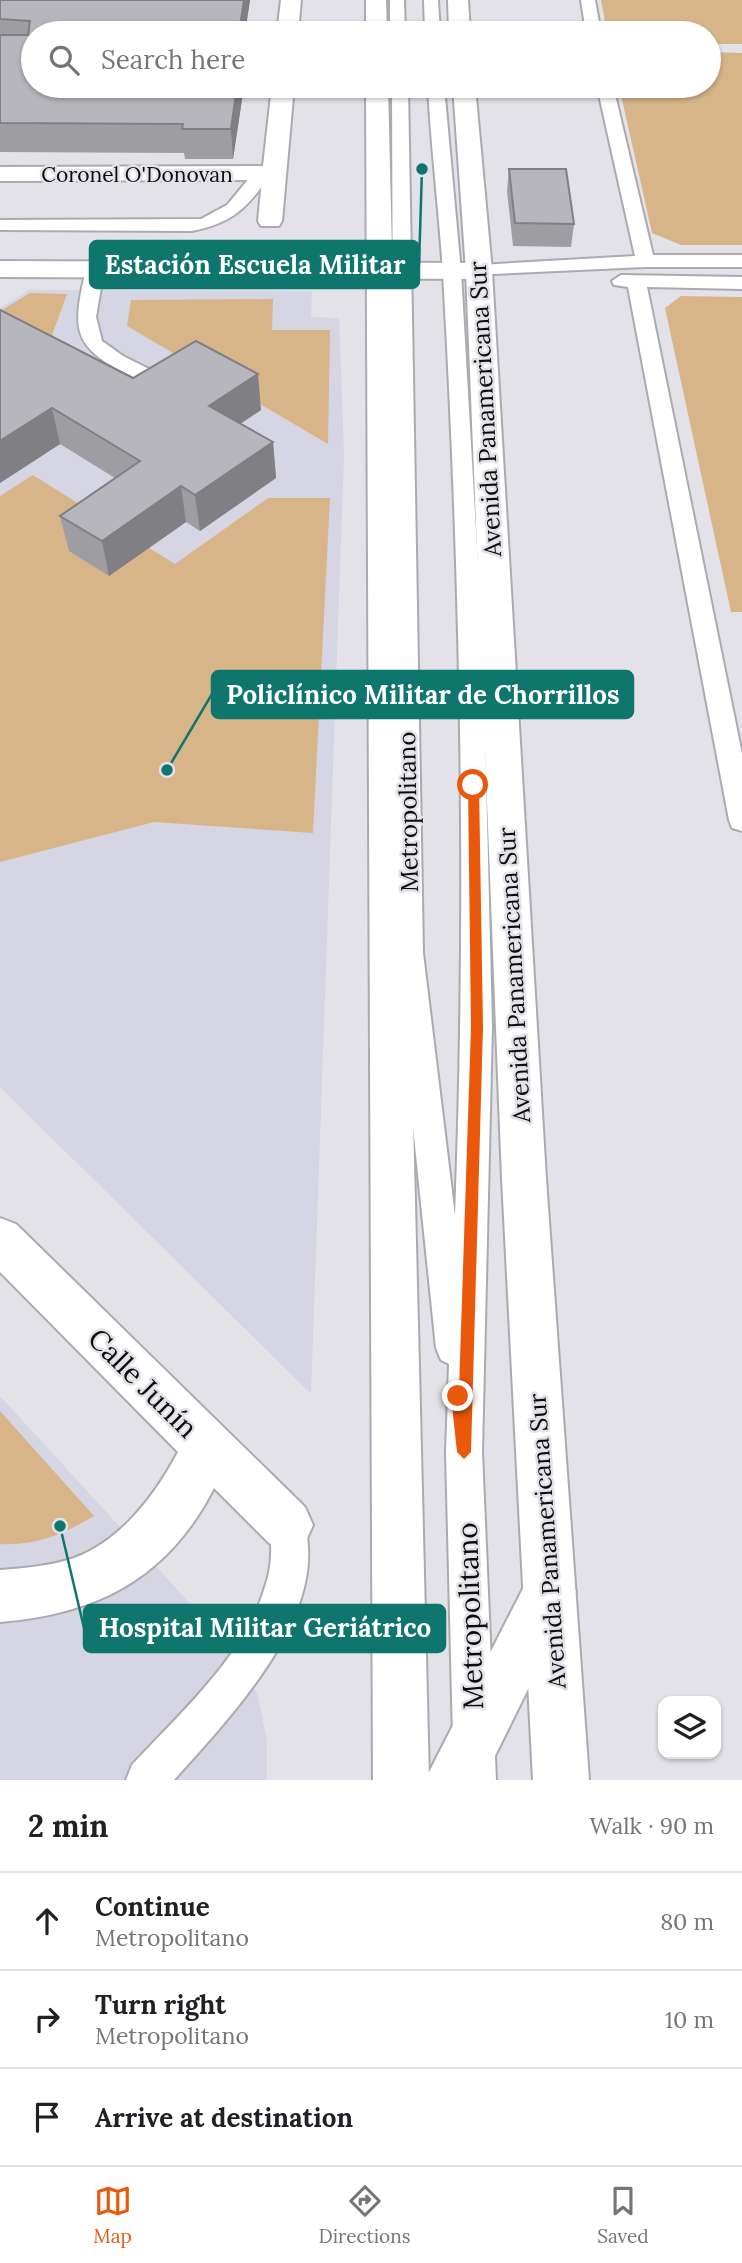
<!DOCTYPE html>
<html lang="en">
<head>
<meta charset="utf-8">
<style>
  :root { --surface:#fff; --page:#f6f6f6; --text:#202124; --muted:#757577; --line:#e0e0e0; --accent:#ea580c }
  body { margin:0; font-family:Lora,serif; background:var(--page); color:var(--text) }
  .controls { position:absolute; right:21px; bottom:21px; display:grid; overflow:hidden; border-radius:14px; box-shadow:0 2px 5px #0004 }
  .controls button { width:63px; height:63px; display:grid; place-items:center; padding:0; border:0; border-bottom:2px solid var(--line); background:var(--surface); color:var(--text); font:35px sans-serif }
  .stop { position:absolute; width:21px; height:21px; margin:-16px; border:5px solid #ea580c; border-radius:50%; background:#fff }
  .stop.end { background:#ea580c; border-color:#fff; box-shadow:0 2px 7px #0008 }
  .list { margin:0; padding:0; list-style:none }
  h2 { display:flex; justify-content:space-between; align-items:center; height:91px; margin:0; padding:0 28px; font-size:30px }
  h2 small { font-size:23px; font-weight:400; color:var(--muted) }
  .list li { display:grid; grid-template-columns:46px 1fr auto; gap:21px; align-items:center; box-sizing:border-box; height:98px; padding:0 28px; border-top:2px solid var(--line) }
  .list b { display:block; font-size:26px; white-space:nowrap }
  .list p { margin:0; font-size:23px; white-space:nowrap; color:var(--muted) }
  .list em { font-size:23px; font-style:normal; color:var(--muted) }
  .icon { flex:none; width:38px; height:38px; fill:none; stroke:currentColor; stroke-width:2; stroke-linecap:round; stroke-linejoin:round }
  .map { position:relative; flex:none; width:742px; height:1780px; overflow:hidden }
  .search { position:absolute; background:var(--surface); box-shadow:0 2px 5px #0004; left:21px; right:21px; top:21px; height:77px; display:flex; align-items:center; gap:18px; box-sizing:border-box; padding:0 24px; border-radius:38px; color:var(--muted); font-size:26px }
  .sheet { height:385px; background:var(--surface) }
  nav { display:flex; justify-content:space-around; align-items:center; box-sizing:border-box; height:98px; border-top:2px solid var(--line); background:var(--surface); font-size:19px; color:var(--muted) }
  nav a { display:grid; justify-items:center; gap:4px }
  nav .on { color:var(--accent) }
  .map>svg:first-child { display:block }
  .built { fill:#d5d5e3 }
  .green { fill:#d8b589 }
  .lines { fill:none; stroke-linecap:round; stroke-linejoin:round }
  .lane-casing { stroke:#aaaab0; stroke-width:4 }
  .street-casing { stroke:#aaaab0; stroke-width:4 }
  .secondary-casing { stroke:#aaaab0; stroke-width:4 }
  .primary-casing { stroke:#aaaab0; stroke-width:4 }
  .lane { fill:#fff; fill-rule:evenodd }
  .street { fill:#fff; fill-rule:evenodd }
  .secondary { fill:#fff; fill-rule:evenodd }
  .primary { fill:#fff; fill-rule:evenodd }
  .wall { fill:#9d9da2 }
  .shaded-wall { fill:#7f7f84 }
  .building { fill:#b6b6bc; stroke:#7f7f84; stroke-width:2 }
  .route { fill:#ea580c }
  .labels { text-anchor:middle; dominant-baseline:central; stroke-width:5; stroke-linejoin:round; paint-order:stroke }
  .far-street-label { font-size:21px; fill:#0c0c0e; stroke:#e2e2e8 }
  .street-label { font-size:24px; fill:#0c0c0e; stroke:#e2e2e8 }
  .near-street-label { font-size:28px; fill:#0c0c0e; stroke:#e2e2e8 }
  .leader { fill:none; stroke:#0f766e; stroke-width:2.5 }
  .callout-dot { fill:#0f766e; stroke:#e2e2e8; stroke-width:2.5 }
  .callout { fill:#0f766e; stroke:#0f766e; stroke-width:2.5 }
  .callout-label { font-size:26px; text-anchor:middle; font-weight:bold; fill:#fff }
</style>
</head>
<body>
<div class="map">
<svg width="742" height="1780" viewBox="0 0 742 1780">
  <rect width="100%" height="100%" fill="#e2e2e8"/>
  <g class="built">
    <path d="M29 290 312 291 311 317 339 318 344 454 311 1394 0 1087V308Z"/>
    <path d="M0 1396 238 1656 258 1696 267 1742V1780H0Z"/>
  </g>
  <g class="green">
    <path d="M601 0H742V44H709V33H607Z"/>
    <path d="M709 52 742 53V245H681L652 233 619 86H709Z"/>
    <path d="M30 293 67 294 44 357 0 311Z"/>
    <path d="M681 296 742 297V612H731L665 308Z"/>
    <path d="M273 299 272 330H330L328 444 127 326 131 300Z"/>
    <path d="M33 475 175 564 268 498H330L313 833 154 822 0 862V496Z"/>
    <path d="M0 1411 94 1516C63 1534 37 1546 0 1544Z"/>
  </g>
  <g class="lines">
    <defs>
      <g id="lane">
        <path d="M390 0H404L405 33H390Z"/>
        <path d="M424 0H438L440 33H425Z"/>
        <path d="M581 0H595L601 33H586Z"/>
        <path d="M392 86H408L423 953 455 1216C467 902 461 587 443 273 439 210 431 148 428 86H444L461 272 483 651 492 1026 482 1452 496 1780H454L446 1452 449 1364 441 1360 436 1348 395 953Z"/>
        <path d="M597 86H613L653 255H742V267H645L472 275 470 271 479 265 635 256Z"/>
        <path d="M262 169 271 174C247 208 233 223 192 231L0 230V220L201 219 227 205 256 170Z"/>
        <path d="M95 264 104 270 96 317 102 341 123 356 165 377 168 381 165 385C152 389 141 381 129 375 72 347 72 329 86 270Z"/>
        <path d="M621 275 742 277V289L647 287 742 754V831L732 828 729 820 628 287 614 285 612 281Z"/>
        <path d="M287 1506 300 1512C339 1606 231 1716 174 1780H126L132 1765C179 1714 242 1659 264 1590 268 1579 271 1565 271 1554 272 1537 267 1527 274 1512Z"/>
      </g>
      <g id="street">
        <path d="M281 0H301L298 33H277Z"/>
        <path d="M272 86H294L282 221 279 226H261L258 221 262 180 0 181V167L263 166Z"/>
        <path d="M0 261 479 263 488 266 492 271 488 276 479 279 0 277Z"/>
        <path d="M0 1218 16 1224 305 1507 313 1525 305 1543 287 1551 269 1543 214 1488C168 1578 98 1614 0 1622V1570C25 1568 51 1566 74 1558 121 1541 156 1494 178 1452L0 1272Z"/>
      </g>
      <path id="secondary" d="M550 1566 569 1573 576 1592 483 1780H425L531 1573Z"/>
      <g id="primary">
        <path d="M366 0H386L387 33H366Z"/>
        <path d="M448 0H468L470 33H449Z"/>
        <path d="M366 86H388L429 1780H373Z"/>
        <path d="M453 86H475L492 271 546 1179 589 1780H533L502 1179 466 271Z"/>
      </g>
    </defs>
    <use href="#lane" class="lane-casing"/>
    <use href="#street" class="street-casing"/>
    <use href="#secondary" class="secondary-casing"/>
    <use href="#primary" class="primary-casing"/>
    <use href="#lane" class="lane"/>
    <use href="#street" class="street"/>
    <use href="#secondary" class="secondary"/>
    <use href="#primary" class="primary"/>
  </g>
  <g class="wall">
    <path d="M0 0H250L245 33 33 86H244L233 159H185L184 153 0 152Z"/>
    <path d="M509 169 574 224 571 247 513 246 507 191Z"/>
    <path d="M0 310 133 378 261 410 240 424 273 442 276 478 200 531 186 522 109 576 69 551 60 516 115 478 60 444 0 483Z"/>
  </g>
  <g class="shaded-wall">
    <path d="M244 0H250L245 33H239Z"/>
    <path d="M237 86H244L233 159 231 129Z"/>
    <path d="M258 374 261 410 213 442 209 406Z"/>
    <path d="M52 408 60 444 0 483V441Z"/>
    <path d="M273 442 276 478 200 531 195 495Z"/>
    <path d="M181 486 186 522 109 576 102 541Z"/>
  </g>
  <g class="building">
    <path d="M0 0H244L239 33H33V86H237L231 129H182L183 124 0 123V35H28L30 21 0 19Z"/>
    <path d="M509 169H566L574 224 515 223Z"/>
    <path d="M0 310 133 378 196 341 258 374 209 406 273 442 195 495 181 486 102 541 60 516 140 461 52 408 0 441Z"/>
  </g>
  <path class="route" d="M473 781 479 785 483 1027 471 1452 464 1459 457 1452 451 1396 453 1391 459 1390 471 1027 468 785Z"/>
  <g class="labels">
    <g class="far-street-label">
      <text x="137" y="174">Coronel O'Donovan</text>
    </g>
    <g class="street-label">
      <text transform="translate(485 409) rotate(-93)">Avenida Panamericana Sur</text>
      <text transform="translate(408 812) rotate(-91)">Metropolitano</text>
      <text transform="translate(514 975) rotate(-93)">Avenida Panamericana Sur</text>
      <text transform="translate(547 1541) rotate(-94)">Avenida Panamericana Sur</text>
    </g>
    <g class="near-street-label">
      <text transform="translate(143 1383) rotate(45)">Calle Junín</text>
      <text transform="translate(470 1616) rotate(-92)">Metropolitano</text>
    </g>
  </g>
  <path class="leader" d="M422 169L419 265M167 770L212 694M60 1526L84 1628"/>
  <g class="callout-dot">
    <circle cx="422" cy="169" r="7"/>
    <circle cx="167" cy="770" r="7"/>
    <circle cx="60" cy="1526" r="7"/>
  </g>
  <g class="callout">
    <rect x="90" y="241" width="329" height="47" rx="7"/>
    <rect x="212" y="671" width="421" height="47" rx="7"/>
    <rect x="84" y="1605" width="361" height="47" rx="7"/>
  </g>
  <g class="callout-label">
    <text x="255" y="274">Estación Escuela Militar</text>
    <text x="423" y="704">Policlínico Militar de Chorrillos</text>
    <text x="265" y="1637">Hospital Militar Geriátrico</text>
  </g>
</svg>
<div class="controls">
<button><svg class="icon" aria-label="layers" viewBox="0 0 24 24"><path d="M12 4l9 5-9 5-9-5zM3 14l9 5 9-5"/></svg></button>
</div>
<div class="stop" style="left:473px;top:785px"></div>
<div class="stop end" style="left:458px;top:1396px"></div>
<div class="search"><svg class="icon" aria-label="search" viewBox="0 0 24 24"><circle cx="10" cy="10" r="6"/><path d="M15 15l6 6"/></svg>Search here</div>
</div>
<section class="sheet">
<h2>2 min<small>Walk · 90 m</small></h2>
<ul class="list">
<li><svg class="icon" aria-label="ahead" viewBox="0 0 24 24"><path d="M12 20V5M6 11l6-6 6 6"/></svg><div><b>Continue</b><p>Metropolitano</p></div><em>80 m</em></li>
<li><svg class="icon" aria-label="right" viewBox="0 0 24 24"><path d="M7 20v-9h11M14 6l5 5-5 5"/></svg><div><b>Turn right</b><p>Metropolitano</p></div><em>10 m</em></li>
<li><svg class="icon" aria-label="arrive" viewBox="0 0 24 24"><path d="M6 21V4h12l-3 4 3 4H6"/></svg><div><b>Arrive at destination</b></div></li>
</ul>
</section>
<nav>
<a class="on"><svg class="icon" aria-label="map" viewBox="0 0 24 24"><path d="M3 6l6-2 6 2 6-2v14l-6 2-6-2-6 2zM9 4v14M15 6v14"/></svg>Map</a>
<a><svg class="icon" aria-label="directions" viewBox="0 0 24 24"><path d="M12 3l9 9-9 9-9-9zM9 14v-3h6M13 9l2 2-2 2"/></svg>Directions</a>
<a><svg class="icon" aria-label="saved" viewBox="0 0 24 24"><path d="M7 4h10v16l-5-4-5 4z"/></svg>Saved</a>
</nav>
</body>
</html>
